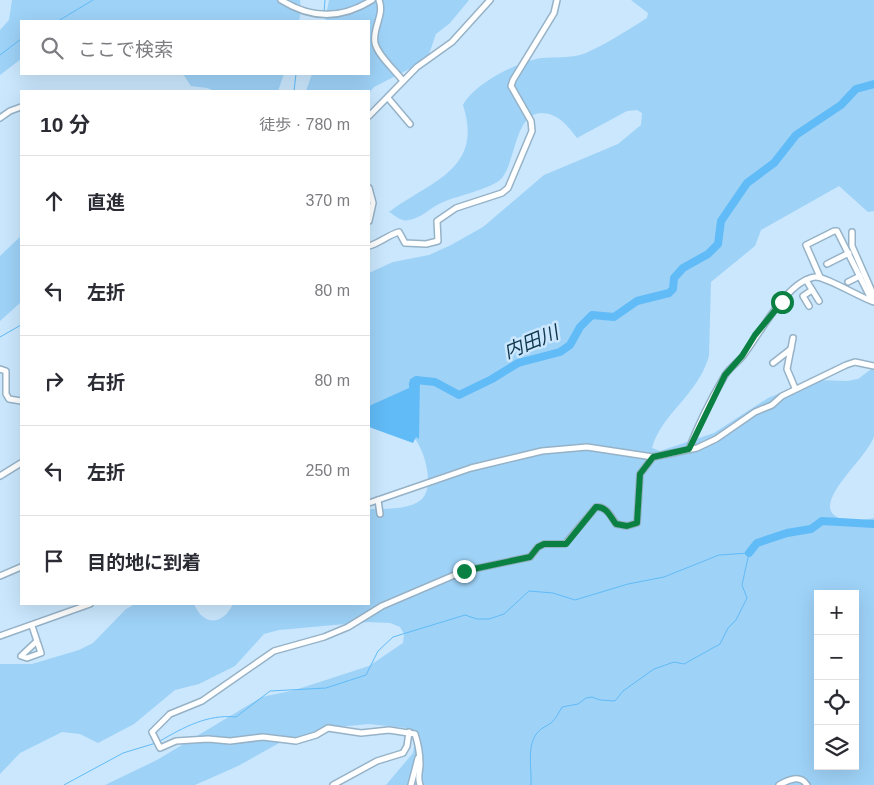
<!DOCTYPE html>
<html lang="ja">
<head>
<meta charset="utf-8">
<style>
  :root { --surface:#fff; --page:#f2f2f3; --text:#2b2b33; --muted:#7c7c81; --line:#e1e1e2 }
  body { margin:0; font-family:Arial,"Noto Sans JP",sans-serif; background:var(--page); color:var(--text) }
  .controls { position:absolute; right:15px; bottom:15px; display:grid; overflow:hidden; border-radius:0px; box-shadow:0 5px 20px #0002 }
  .controls button { width:45px; height:45px; display:grid; place-items:center; padding:0; border:0; border-bottom:1px solid var(--line); background:var(--surface); color:var(--text); font:25px sans-serif }
  .stop { position:absolute; width:15px; height:15px; margin:-11px; border:4px solid #0b8043; border-radius:50%; background:#fff }
  .stop.end { background:#0b8043; border-color:#fff; box-shadow:0 1px 5px #0008 }
  .list { margin:0; padding:0; list-style:none }
  h2 { display:flex; justify-content:space-between; align-items:center; height:65px; margin:0; padding:0 20px; font-size:21px }
  h2 small { font-size:16px; font-weight:400; color:var(--muted) }
  .list li { display:grid; grid-template-columns:32px 1fr auto; gap:15px; align-items:center; box-sizing:border-box; height:90px; padding:0 20px; border-top:1px solid var(--line) }
  .list b { display:block; font-size:19px; white-space:nowrap }
  .list em { font-size:16px; font-style:normal; color:var(--muted) }
  .icon { flex:none; width:28px; height:28px; fill:none; stroke:currentColor; stroke-width:2; stroke-linecap:round; stroke-linejoin:round }
  .map { position:relative; flex:none; width:874px; height:785px; overflow:hidden }
  .search { position:absolute; background:var(--surface); box-shadow:0 5px 20px #0002; left:20px; top:20px; width:350px; height:55px; display:flex; align-items:center; gap:12px; box-sizing:border-box; padding:0 18px; border-radius:0px; color:var(--muted); font-size:19px }
  .panel { position:absolute; background:var(--surface); box-shadow:0 5px 20px #0002; left:20px; top:90px; width:350px; height:515px; border-radius:0px }
  .map>svg:first-child { display:block }
  .green { fill:#9ed2f7; fill-rule:evenodd }
  .water { fill:#61bbf7 }
  .lines { fill:none; stroke-linecap:round; stroke-linejoin:round }
  .stream { stroke:#61bbf7; stroke-width:1 }
  .river { stroke:#61bbf7; stroke-width:8 }
  .minor-casing { stroke:#96b2c7; stroke-width:8 }
  .minor { stroke:#fff; stroke-width:5 }
  .route { stroke:#0b8043; stroke-width:6 }
  .labels { text-anchor:middle; dominant-baseline:central; stroke-width:5; stroke-linejoin:round; paint-order:stroke }
  .water-label { font-size:19px; font-style:italic; fill:#10374f; stroke:#cae7fd }
</style>
</head>
<body>
<div class="map">
<svg width="874" height="785" viewBox="0 0 874 785">
  <rect width="100%" height="100%" fill="#cae7fd"/>
  <g class="green">
    <path d="M12 0H300L301 11 299 21H21V59L0 75V30L9 20Z"/>
    <path d="M329 0H469L450 23 436 34 429 54 421 63 374 87 369 93V91H306L312 74H369V21H325Z"/>
    <path d="M631 0H874V211L868 212 839 186 761 230 755 246 711 282 709 356C698 395 661 414 652 448L660 451 714 433 768 398 805 383 817 380 847 381 858 379 874 367C874 386 874 419 874 436 870 455 815 499 834 515 845 524 861 521 874 518V785H386L413 753 415 742 413 734 406 728 369 724 338 727 281 742 238 766 195 785H105L157 760 262 697 295 690 369 666 403 643 404 634 400 627 390 623 368 622 279 630 264 634 235 666 199 684 175 690 134 724 98 743 80 734 62 732 20 753 0 774V664H32L79 650 93 643 126 609 135 604H194C204 627 223 625 233 604H369V509C384 509 408 510 421 500 437 487 423 440 407 431 397 426 379 427 369 425V273L393 262 429 255 451 245 483 227 544 175 618 144 641 125 642 113 637 110 627 111 577 138C568 126 558 113 541 113 515 114 516 160 502 178 493 189 454 196 439 204 429 209 421 218 409 220 401 222 396 216 389 212 430 181 484 170 463 105 474 84 518 61 542 58 555 57 568 58 580 55 595 51 633 27 647 18L648 13ZM818 594H855V766H818Z"/>
    <path d="M183 74H284L278 91H215L207 88 191 86Z"/>
    <path d="M21 236V302L0 321V256Z"/>
  </g>
  <path class="water" d="M420 377 419 439 416 437 413 443 369 427V406L409 388 410 379Z"/>
  <g class="lines">
    <g class="stream">
      <path d="M324 13 325 0"/>
      <path d="M58 21 93 0"/>
      <path d="M0 55 21 39"/>
      <path d="M294 91 296 74"/>
      <path d="M0 337 21 325"/>
      <path d="M160 741C184 727 208 714 236 717L270 691 326 688 366 675 378 651 393 637 465 615 477 619H489L504 614 529 591 553 593 575 600 628 584 664 577 719 555 749 553 742 585 747 598 736 620 728 628 720 644 684 664 674 662 654 669 623 691 615 701 600 700 592 697 586 698 578 704 562 707C559 712 556 719 551 723 547 726 541 728 538 732 526 745 532 768 531 785"/>
      <path d="M64 785 123 753 156 743"/>
    </g>
    <g class="river">
      <path d="M413 384 416 380 435 382 459 395 492 379 518 363 560 352 570 345 580 327 592 315 614 317 637 301 669 293 673 289 674 278 683 268 708 254 718 244 721 221 747 183 774 163 796 135 841 105 856 89 874 84"/>
      <path d="M749 553 757 543 787 533 811 529 822 521 874 524"/>
    </g>
    <defs>
      <g id="minor">
        <path d="M281 0C311 19 342 19 372 0"/>
        <path d="M379 0C385 15 372 28 375 43 378 56 395 70 403 81"/>
        <path d="M388 98 410 124"/>
        <path d="M369 116 417 67 452 42 490 0"/>
        <path d="M0 118 10 111 21 107"/>
        <path d="M369 188 373 203 369 221"/>
        <path d="M852 232V246L874 296"/>
        <path d="M369 246C380 243 388 235 399 232L405 243 426 244 438 241 437 221 456 208 502 193 508 188 532 131 531 121 511 86 513 80 554 13 557 0"/>
        <path d="M827 264 849 253"/>
        <path d="M820 277 806 245 834 231H837L872 301"/>
        <path d="M806 280 819 301"/>
        <path d="M848 282 860 276"/>
        <path d="M809 306 803 296 812 290"/>
        <path d="M793 338 787 369 795 388"/>
        <path d="M773 363 791 349"/>
        <path d="M0 369 6 371V394L9 399 21 401"/>
        <path d="M689 449C698 425 711 399 724 377 728 369 736 364 742 357 759 336 786 281 815 277 825 276 859 297 874 302"/>
        <path d="M0 476 21 463"/>
        <path d="M378 500 380 514"/>
        <path d="M369 503 471 468 542 451 587 447 653 457 697 448 716 439 755 412 772 405 782 396 846 365 855 362 874 366"/>
        <path d="M0 576 21 567"/>
        <path d="M32 626 41 653 27 658 21 656 37 641"/>
        <path d="M0 636 90 604"/>
        <path d="M333 785 377 761 403 753 407 746 409 732"/>
        <path d="M411 785 418 758"/>
        <path d="M420 785C417 776 420 772 420 764 420 754 418 743 415 734L389 730 361 733 328 728 316 735 296 741 263 737 230 741 208 739 176 741 160 748 152 732 170 714 202 701 274 651 324 637 348 627 382 606 464 571 530 557 538 547 544 544H565L596 507C606 506 611 516 616 524L627 526 637 523 640 474 653 457"/>
        <path d="M779 785C788 780 800 774 807 785"/>
      </g>
    </defs>
    <use href="#minor" class="minor-casing"/>
    <use href="#minor" class="minor"/>
  </g>
  <g class="lines">
    <path class="route" d="M464 571 530 557 538 547 544 544H566L596 507C606 506 610 516 616 524L627 526 637 523 640 474 653 457 689 449 725 375 742 356 755 335 782 302"/>
  </g>
  <g class="labels">
    <g class="water-label">
      <text transform="translate(531 342) rotate(-22)">内田川</text>
    </g>
  </g>
</svg>
<div class="controls">
<button>+</button>
<button>−</button>
<button><svg class="icon" aria-label="locate" viewBox="0 0 24 24"><circle cx="12" cy="12" r="6"/><path d="M12 2v4M12 18v4M2 12h4M18 12h4"/></svg></button>
<button><svg class="icon" aria-label="layers" viewBox="0 0 24 24"><path d="M12 4l9 5-9 5-9-5zM3 14l9 5 9-5"/></svg></button>
</div>
<div class="stop" style="left:782px;top:302px"></div>
<div class="stop end" style="left:464px;top:571px"></div>
<div class="search"><svg class="icon" aria-label="search" viewBox="0 0 24 24"><circle cx="10" cy="10" r="6"/><path d="M15 15l6 6"/></svg>ここで検索</div>
<section class="panel">
<h2>10 分<small>徒歩 · 780 m</small></h2>
<ul class="list">
<li><svg class="icon" aria-label="ahead" viewBox="0 0 24 24"><path d="M12 20V5M6 11l6-6 6 6"/></svg><div><b>直進</b></div><em>370 m</em></li>
<li><svg class="icon" aria-label="left" viewBox="0 0 24 24"><path d="M17 20v-9H6M10 6l-5 5 5 5"/></svg><div><b>左折</b></div><em>80 m</em></li>
<li><svg class="icon" aria-label="right" viewBox="0 0 24 24"><path d="M7 20v-9h11M14 6l5 5-5 5"/></svg><div><b>右折</b></div><em>80 m</em></li>
<li><svg class="icon" aria-label="left" viewBox="0 0 24 24"><path d="M17 20v-9H6M10 6l-5 5 5 5"/></svg><div><b>左折</b></div><em>250 m</em></li>
<li><svg class="icon" aria-label="arrive" viewBox="0 0 24 24"><path d="M6 21V4h12l-3 4 3 4H6"/></svg><div><b>目的地に到着</b></div></li>
</ul>
</section>
</div>
</body>
</html>
